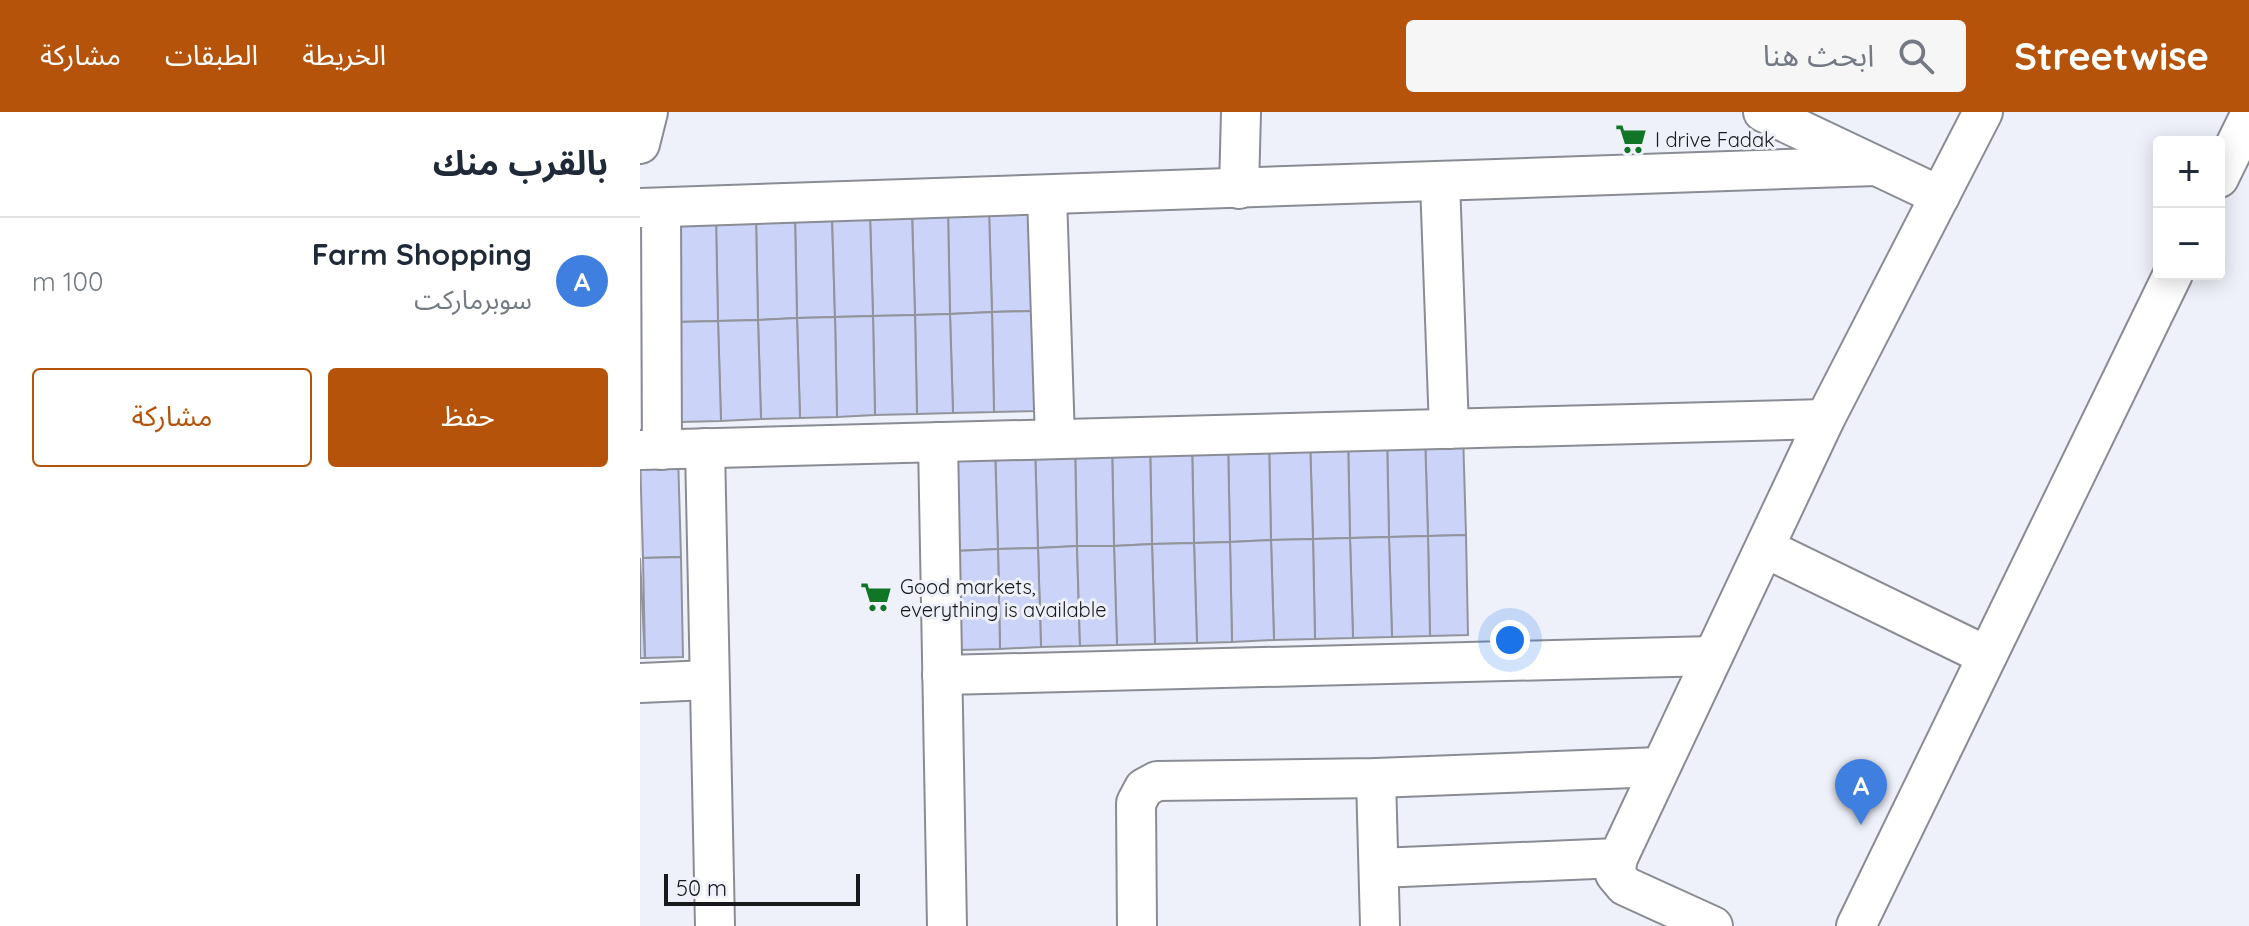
<!DOCTYPE html>
<html lang="ar">
<head>
<meta charset="utf-8">
<style>
  :root { --surface:#fff; --page:#f6f6f7; --text:#1f2937; --muted:#747a83; --line:#e0e1e3; --accent:#b45309 }
  body { margin:0; font-family:Quicksand,"Noto Sans Arabic",sans-serif; background:var(--page); color:var(--text); direction:rtl }
  .controls { position:absolute; right:24px; top:24px; display:grid; overflow:hidden; border-radius:8px; box-shadow:0 4px 20px #0003 }
  .controls button { width:72px; height:72px; display:grid; place-items:center; padding:0; border:0; border-bottom:2px solid var(--line); background:var(--surface); color:var(--text); font:40px sans-serif }
  .scale { position:absolute; left:24px; bottom:20px; width:196px; box-sizing:border-box; padding-left:8px; border:4px solid #18191c; border-top:0; font-size:22px; line-height:28px; white-space:nowrap; color:#18191c; -webkit-text-stroke:6px #eff1fa; paint-order:stroke }
  .you { position:absolute; left:870px; top:528px; width:28px; height:28px; margin:-20px; border:6px solid #fff; border-radius:50%; background:#1a73e8; box-shadow:0 0 0 12px #1a73e833 }
  .badge { display:grid; place-items:center; width:52px; height:52px; border-radius:50%; background:var(--accent); color:#fff; font-size:26px; font-weight:700 }
  .pin { position:absolute; translate:-50% -66px; filter:drop-shadow(0 2px 4px #0008) }
  .pin::after { content:''; position:absolute; top:42px; width:28px; height:24px; background:inherit; clip-path:polygon(0 0,100% 0,50% 100%) }
  .list { margin:0; padding:0; list-style:none }
  h2 { display:flex; justify-content:space-between; align-items:center; height:104px; margin:0; padding:0 32px; font-size:34px }
  h2 small { font-size:26px; font-weight:400; color:var(--muted) }
  .list li { display:grid; grid-template-columns:52px 1fr auto; gap:24px; align-items:center; box-sizing:border-box; height:128px; padding:0 32px; border-top:2px solid var(--line) }
  .list b { display:block; font-size:30px; white-space:nowrap }
  .list p { margin:0; font-size:26px; white-space:nowrap; color:var(--muted) }
  .list em { font-size:26px; font-style:normal; color:var(--muted) }
  .actions { display:flex; gap:16px; padding:24px 32px }
  .actions a { flex:1; padding:18px 0; border:2px solid var(--accent); border-radius:8px; text-align:center; font-size:28px; color:var(--accent) }
  .actions .main { background:var(--accent); color:#fff }
  .icon { flex:none; width:44px; height:44px; fill:none; stroke:currentColor; stroke-width:2; stroke-linecap:round; stroke-linejoin:round }
  .map { position:relative; flex:none; width:1609px; height:814px; overflow:hidden; direction:ltr }
  header { display:flex; align-items:center; gap:48px; box-sizing:border-box; height:112px; padding:0 40px; background:var(--accent); color:#fff }
  header strong { font-size:38px }
  nav { display:flex; gap:44px; margin-inline-start:auto; font-size:28px }
  .search { width:560px; height:72px; background:var(--page); display:flex; align-items:center; gap:20px; box-sizing:border-box; padding:0 28px; border-radius:8px; color:var(--muted); font-size:30px }
  main { display:flex }
  aside { flex:1; background:var(--surface) }
  .map>svg:first-child { display:block }
  .building { fill:#cbd3f8; stroke:#92949c; stroke-width:2 }
  .lines { fill:none; stroke-linecap:round; stroke-linejoin:round }
  .minor-casing { stroke:#8a8c94; stroke-width:42 }
  .minor { stroke:#fff; stroke-width:38 }
  .labels { text-anchor:middle; dominant-baseline:central; stroke-width:6; stroke-linejoin:round; paint-order:stroke }
  .poi-label { font-size:20px; fill:#18191c; stroke:#eff1fa; text-anchor:start }
</style>
</head>
<body>
<header>
<strong>Streetwise</strong>
<div class="search"><svg class="icon" aria-label="search" viewBox="0 0 24 24"><circle cx="10" cy="10" r="6"/><path d="M15 15l6 6"/></svg>ابحث هنا</div>
<nav><a>الخريطة</a><a>الطبقات</a><a>مشاركة</a></nav>
</header>
<main>
<div class="map">
<svg width="1609" height="814" viewBox="0 0 1609 814">
  <rect width="100%" height="100%" fill="#eff1fa"/>
  <g class="building">
    <path d="M390 98 393 199 352 200 349 99Z"/>
    <path d="M349 99 352 200 310 202 308 100Z"/>
    <path d="M308 100 310 202 275 203 272 101Z"/>
    <path d="M272 101 275 203 233 204 230 103Z"/>
    <path d="M192 103 195 205 157 206 155 105Z"/>
    <path d="M192 103H230L233 204 195 205Z"/>
    <path d="M155 105 157 206 118 208 116 106Z"/>
    <path d="M116 106 118 208 78 209 76 107Z"/>
    <path d="M76 107 78 209 36 210 34 108Z"/>
    <path d="M393 199 396 299 354 300 352 200Z"/>
    <path d="M352 200 354 300 313 301 310 202Z"/>
    <path d="M310 202 313 301 277 302 275 203Z"/>
    <path d="M275 203 277 302 235 303 233 204Z"/>
    <path d="M233 204 235 303 197 305 195 205Z"/>
    <path d="M195 205 197 305 160 306 157 206Z"/>
    <path d="M157 206 160 306 121 307 118 208Z"/>
    <path d="M118 208 121 307 81 309 78 209Z"/>
    <path d="M78 209 81 309 39 310 36 210Z"/>
    <path d="M823 321 826 423 788 424 785 322Z"/>
    <path d="M785 322 788 424 749 425 747 323Z"/>
    <path d="M747 323 749 425 710 426 708 325Z"/>
    <path d="M708 325 710 426 673 427 670 326Z"/>
    <path d="M670 326 673 427 631 428 629 327Z"/>
    <path d="M629 327 631 428 590 430 588 328Z"/>
    <path d="M588 328 590 430 554 431 552 329Z"/>
    <path d="M552 329 554 431 512 432 510 331Z"/>
    <path d="M510 331 512 432 474 434 472 332Z"/>
    <path d="M472 332 474 434H437L435 333Z"/>
    <path d="M435 333 437 434 398 436 395 334Z"/>
    <path d="M395 334 398 436 358 437 355 335Z"/>
    <path d="M355 335 358 437 316 439 313 336Z"/>
    <path d="M38 343 41 445 3 446 0 344Z"/>
    <path d="M826 423 828 523 790 524 788 424Z"/>
    <path d="M788 424 790 524 752 525 749 425Z"/>
    <path d="M749 425 752 525 713 526 710 426Z"/>
    <path d="M710 426 713 526 675 527 673 427Z"/>
    <path d="M673 427 675 527 634 528 631 428Z"/>
    <path d="M631 428 634 528 592 530 590 430Z"/>
    <path d="M590 430 592 530 557 531 554 431Z"/>
    <path d="M554 431 557 531 515 532 512 432Z"/>
    <path d="M512 432 515 532 477 533 474 434Z"/>
    <path d="M437 434 440 534 401 535 398 436Z"/>
    <path d="M437 434H474L477 533 440 534Z"/>
    <path d="M398 436 401 535 360 537 358 437Z"/>
    <path d="M358 437 360 537 319 538 316 439Z"/>
    <path d="M41 445 43 545 5 546 3 446Z"/>
    <path d="M0 446 5 546H0Z"/>
  </g>
  <g class="lines">
    <defs>
      <g id="minor">
        <path d="M1123 0 1300 84"/>
        <path d="M0 32 8 0"/>
        <path d="M1579 66 1609 5"/>
        <path d="M800 70 809 317"/>
        <path d="M599 77 601 0"/>
        <path d="M407 84 415 327"/>
        <path d="M0 96 1236 54"/>
        <path d="M21 97 22 338"/>
        <path d="M298 330 307 814"/>
        <path d="M65 336 75 814"/>
        <path d="M0 338 1185 307"/>
        <path d="M1125 436 1347 544"/>
        <path d="M302 563 1073 544"/>
        <path d="M0 571 68 568"/>
        <path d="M736 666 740 814"/>
        <path d="M739 756 978 746"/>
        <path d="M497 814 496 691 504 676 517 669 736 666 1019 655"/>
        <path d="M1073 814 985 774 975 762 978 746 1185 307 1343 0"/>
        <path d="M1216 814 1533 162"/>
      </g>
    </defs>
    <use href="#minor" class="minor-casing"/>
    <use href="#minor" class="minor"/>
  </g>
  <defs>
    <symbol id="supermarket-bare" viewBox="-9 -9 18 18"><path d="M-6-5.5h2.5l.6 2H6L4.5 2H-2.5L-4.4-4H-6ZM-1.5 3.2a1.3 1.3 0 1 0 .1 0ZM3 3.2a1.3 1.3 0 1 0 .1 0Z" fill="#117526" stroke="#eff1fa" stroke-width="2.5" paint-order="stroke"/></symbol>
  </defs>
  <g fill-rule="evenodd">
    <use href="#supermarket-bare" x="969" y="5" width="44" height="44"/>
    <use href="#supermarket-bare" x="214" y="463" width="44" height="44"/>
  </g>
  <g class="labels">
    <g class="poi-label">
      <text x="1015" y="27">I drive Fadak</text>
      <text x="260" y="474">Good markets,<tspan x="260" dy="23">everything is available</tspan></text>
    </g>
  </g>
</svg>
<div class="controls">
<button>+</button>
<button>−</button>
</div>
<div class="scale">50 m</div>
<div class="you"></div>
<div class="pin badge" style="left:1221px;top:713px;background:#3f7fe0">A</div>
</div>
<aside>
<h2>بالقرب منك<small></small></h2>
<ul class="list">
<li><span class="badge" style="background:#3f7fe0">A</span><div><b>Farm Shopping</b><p>سوبرماركت</p></div><em>100 m</em></li>
</ul>
<div class="actions"><a class="main">حفظ</a><a>مشاركة</a></div>
</aside>
</main>
</body>
</html>
